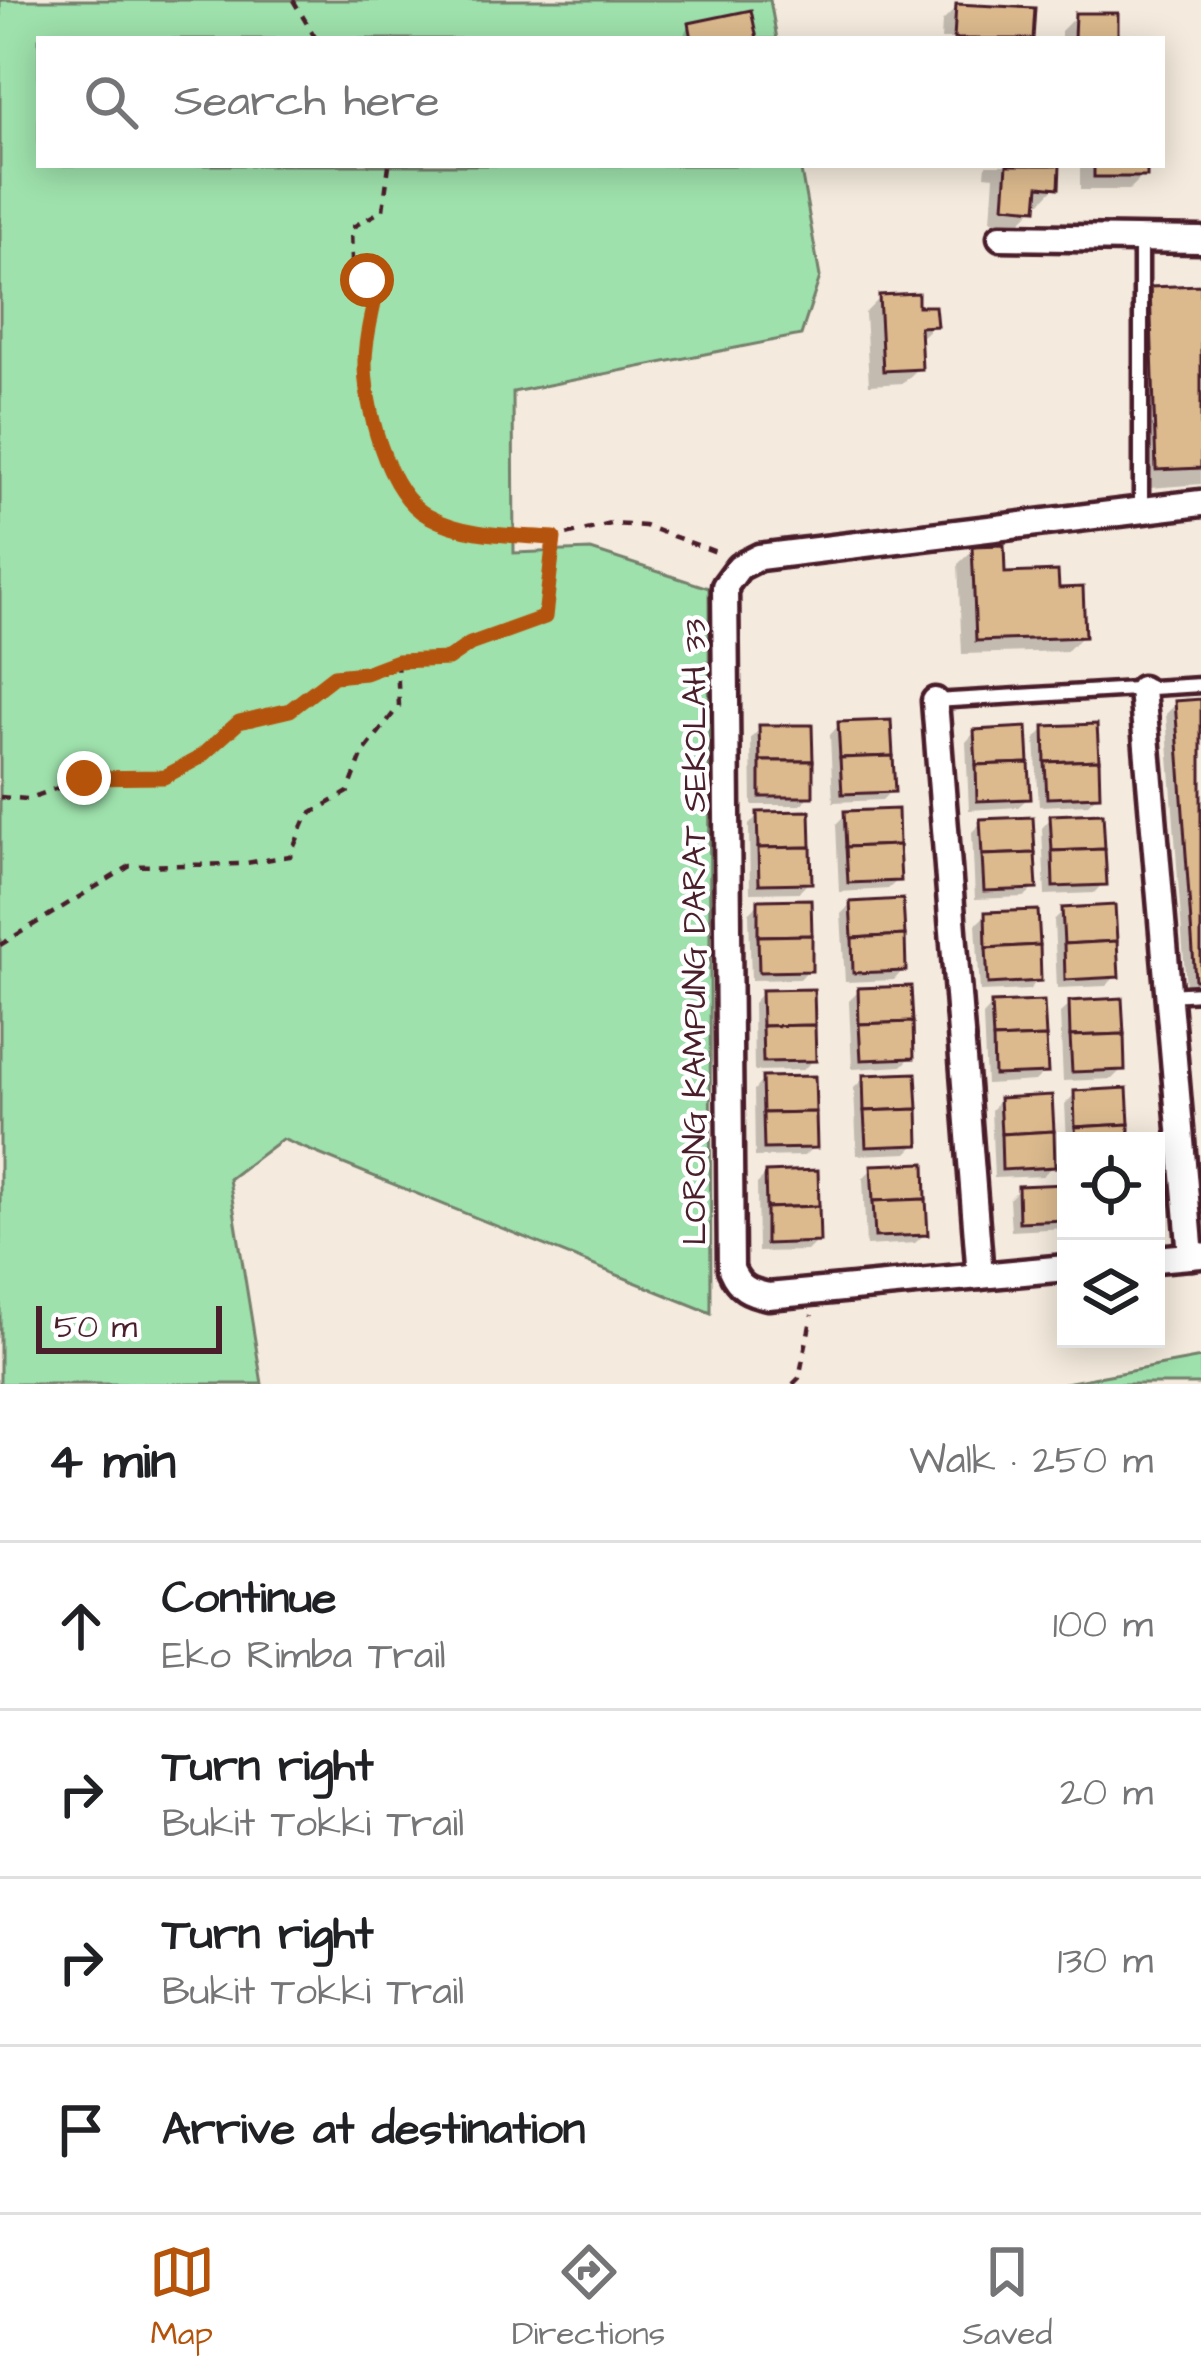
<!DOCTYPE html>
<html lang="en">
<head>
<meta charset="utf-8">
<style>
  :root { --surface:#fff; --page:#f6f6f6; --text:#202124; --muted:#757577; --line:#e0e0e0; --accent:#b45309 }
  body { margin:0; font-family:"Architects Daughter",sans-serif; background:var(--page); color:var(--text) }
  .controls { position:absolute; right:36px; bottom:36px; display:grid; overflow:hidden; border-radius:0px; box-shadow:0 6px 30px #0003 }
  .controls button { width:108px; height:108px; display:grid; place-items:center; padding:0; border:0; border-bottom:3px solid var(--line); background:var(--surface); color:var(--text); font:60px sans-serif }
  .scale { position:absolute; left:36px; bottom:30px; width:186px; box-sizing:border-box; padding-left:12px; border:6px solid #4a1f2b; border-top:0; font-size:33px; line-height:42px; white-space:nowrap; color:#4a1f2b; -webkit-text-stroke:9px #fff; paint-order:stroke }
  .stop { position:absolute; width:36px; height:36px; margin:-27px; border:9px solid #b45309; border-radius:50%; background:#fff }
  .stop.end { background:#b45309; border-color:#fff; box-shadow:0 3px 12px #0008 }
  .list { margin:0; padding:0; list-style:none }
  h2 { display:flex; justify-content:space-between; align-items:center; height:156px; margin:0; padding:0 48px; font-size:51px }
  h2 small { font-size:39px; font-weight:400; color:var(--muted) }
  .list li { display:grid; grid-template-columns:78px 1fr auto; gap:36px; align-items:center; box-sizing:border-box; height:168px; padding:0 48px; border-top:3px solid var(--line) }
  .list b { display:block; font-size:45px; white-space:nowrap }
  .list p { margin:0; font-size:39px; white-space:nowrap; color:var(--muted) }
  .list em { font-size:39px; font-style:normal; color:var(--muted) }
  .icon { flex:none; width:66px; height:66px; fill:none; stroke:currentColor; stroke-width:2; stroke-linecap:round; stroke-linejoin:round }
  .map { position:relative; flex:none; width:1201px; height:1384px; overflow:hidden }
  .search { position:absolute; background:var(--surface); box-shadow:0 6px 30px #0003; left:36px; right:36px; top:36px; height:132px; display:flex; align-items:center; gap:30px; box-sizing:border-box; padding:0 42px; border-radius:0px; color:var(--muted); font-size:45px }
  .sheet { height:828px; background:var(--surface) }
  nav { display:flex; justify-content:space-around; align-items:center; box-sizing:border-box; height:168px; border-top:3px solid var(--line); background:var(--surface); font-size:33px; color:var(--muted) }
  nav a { display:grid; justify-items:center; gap:6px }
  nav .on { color:var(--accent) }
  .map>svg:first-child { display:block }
  .green { fill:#9ee1ac; stroke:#74806c; stroke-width:3 }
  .shadow { fill:#0003 }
  .building { fill:#dcba8e; stroke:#4a1f2b; stroke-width:3 }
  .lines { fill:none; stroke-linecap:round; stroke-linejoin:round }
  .lane-casing { stroke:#4a1f2b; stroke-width:21 }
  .street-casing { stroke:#4a1f2b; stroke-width:33 }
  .path { stroke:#4a1f2b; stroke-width:4.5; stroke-dasharray:9 9; stroke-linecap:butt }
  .lane { stroke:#fff; stroke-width:12 }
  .street { stroke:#fff; stroke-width:24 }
  .route { stroke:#b45309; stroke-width:15 }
  .labels { text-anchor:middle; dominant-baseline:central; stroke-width:9; stroke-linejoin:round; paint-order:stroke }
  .street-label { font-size:33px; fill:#4a1f2b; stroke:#fff }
</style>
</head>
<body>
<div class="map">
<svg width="1201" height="1384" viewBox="0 0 1201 1384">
  <rect width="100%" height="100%" fill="#f4eadd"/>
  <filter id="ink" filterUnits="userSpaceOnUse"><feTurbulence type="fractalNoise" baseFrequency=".00833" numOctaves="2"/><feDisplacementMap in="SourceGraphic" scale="24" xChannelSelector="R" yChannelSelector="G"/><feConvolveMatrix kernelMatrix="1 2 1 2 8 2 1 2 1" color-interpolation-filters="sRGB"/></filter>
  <g filter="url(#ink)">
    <g class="green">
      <path d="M0 0H770L777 39H39V165H800L820 277 801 335 513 392 514 553 591 550 709 588 711 1313 282 1139 229 1179 262 1384H0Z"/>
      <path d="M1201 1358V1384H1060Z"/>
    </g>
    <g class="shadow">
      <path d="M957 7 1030 39H941L942 22Z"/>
      <path d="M1076 16 1115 39H1061V31Z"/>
      <path d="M690 26 754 39H681Z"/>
      <path d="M986 165H1057L1056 186 1041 202 1035 201 1034 208 1019 223 991 221 994 176 985 175Z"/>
      <path d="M1080 165H1144V175L1129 190H1080Z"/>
      <path d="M1201 288V484L1137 489 1131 310 1151 290Z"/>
      <path d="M880 298 915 310 934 325 917 341 919 368 903 383 869 385 865 313Z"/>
      <path d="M974 549 1002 576 1056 591 1082 636 1067 651 962 654 958 564Z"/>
      <path d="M1201 702V987L1186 988 1166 714 1176 704Z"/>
      <path d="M839 725 892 790 882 800 833 802 830 735Z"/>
      <path d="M761 728 810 795 801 805H752L751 738Z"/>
      <path d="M1045 729 1097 795 1088 804 1039 806 1035 739Z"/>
      <path d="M975 732 1028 798 1018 807 969 810 966 742Z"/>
      <path d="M846 814 898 880 888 889 839 892 836 824Z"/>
      <path d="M758 815 809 882 799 892 750 893 749 825Z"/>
      <path d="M1051 818 1103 883 1094 893 1045 895 1042 828Z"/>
      <path d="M982 822 1034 888 1024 897 975 899 972 832Z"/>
      <path d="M759 903 809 969 800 979 751 980 749 913Z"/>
      <path d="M851 904 903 970 894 980 845 982 841 914Z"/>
      <path d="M1063 911 1116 976 1106 986 1057 988 1054 920Z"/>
      <path d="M986 915 1038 980 1029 990 980 992 976 924Z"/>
      <path d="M859 991 911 1057 902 1066 852 1069 849 1001Z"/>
      <path d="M762 993 813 1060 803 1070 754 1071 753 1003Z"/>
      <path d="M1070 1004 1122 1069 1112 1079 1063 1081 1060 1013Z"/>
      <path d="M992 1006 1044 1072 1035 1081 986 1084 983 1016Z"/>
      <path d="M864 1078 916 1144 907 1153 857 1155 854 1088Z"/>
      <path d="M763 1080 814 1146 804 1156 755 1157 754 1090Z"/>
      <path d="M1124 1092 1126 1141H1067L1065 1104 1075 1094Z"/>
      <path d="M1000 1100 1052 1166 1043 1176 994 1178 991 1110Z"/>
      <path d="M873 1168 925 1234 915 1243 866 1246 863 1178Z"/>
      <path d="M766 1175 817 1241 807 1251 758 1252 757 1184Z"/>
      <path d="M1066 1187V1228L1011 1231 1009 1199 1019 1189Z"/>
    </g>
    <g class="building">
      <path d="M956 4 1035 8 1033 39H954Z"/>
      <path d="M751 10 757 39H692L689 23Z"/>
      <path d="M1075 13H1118V39H1074Z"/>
      <path d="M1007 165H1060L1059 188 1039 186 1037 209 1004 206Z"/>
      <rect x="1094" y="165" width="53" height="12"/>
      <path d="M1201 285V468L1156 470 1150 287Z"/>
      <path d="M918 293V306H935L937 326 920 327 922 369 883 371 879 295Z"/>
      <path d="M1004 545 1005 573 1058 571 1059 588 1083 587 1085 637 976 641 972 546Z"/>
      <path d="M1201 699V980H1195L1175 701Z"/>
      <path d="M891 720 893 756 840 758 838 722Z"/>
      <path d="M1097 724 1099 760 1045 762 1044 726Z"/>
      <path d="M759 725H812L813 761H760Z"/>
      <path d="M1027 727 1029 763 976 765 974 730Z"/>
      <path d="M893 756 895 792 842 794 840 758Z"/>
      <path d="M1099 760 1100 796 1047 798 1045 762Z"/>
      <rect x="760" y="761" width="53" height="36"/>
      <path d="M1029 763 1031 799 977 801 976 765Z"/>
      <path d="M898 809 899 845 846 847 844 811Z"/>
      <path d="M810 811 811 847 758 848 757 812Z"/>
      <path d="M1103 813 1105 849 1052 851 1050 815Z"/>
      <path d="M1033 817 1035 853 982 855 980 819Z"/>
      <path d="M899 845 901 881 848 883 846 847Z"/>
      <path d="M811 847 812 883 759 884 758 848Z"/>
      <path d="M1105 849 1107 885 1053 887 1052 851Z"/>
      <path d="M1035 853 1037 889 984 891 982 855Z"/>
      <path d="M811 899 812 935 758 936V900Z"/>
      <path d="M903 899 905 935 852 938 850 902Z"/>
      <path d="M1115 905 1117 941 1064 944 1062 908Z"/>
      <path d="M1038 910 1040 945 986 948 985 912Z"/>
      <path d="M812 935V971L759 972 758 936Z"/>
      <path d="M905 935 906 971 853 973 852 938Z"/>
      <path d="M1117 941 1119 977 1065 980 1064 944Z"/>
      <path d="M1040 945 1041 981 988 984 986 948Z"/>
      <path d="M911 986 913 1022 859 1024 858 988Z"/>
      <path d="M814 989 815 1025 762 1026 761 990Z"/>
      <path d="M1122 998 1124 1034 1070 1036 1069 1001Z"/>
      <path d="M1044 1001 1046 1037 993 1039 991 1003Z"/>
      <path d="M913 1022 914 1058 861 1060 859 1024Z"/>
      <path d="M815 1025 816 1061 763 1062 762 1026Z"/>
      <path d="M1124 1034 1125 1070 1072 1072 1070 1036Z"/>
      <path d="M1046 1037 1048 1073 994 1075 993 1039Z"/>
      <path d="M916 1073 918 1109 864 1111 863 1075Z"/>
      <path d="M815 1076 816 1112 763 1113 762 1077Z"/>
      <path d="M1127 1088 1129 1124 1075 1127 1074 1091Z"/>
      <path d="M1052 1095 1054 1131 1001 1134 999 1098Z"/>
      <path d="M918 1109 919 1145 866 1147 864 1111Z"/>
      <path d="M816 1112 817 1148 764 1149 763 1113Z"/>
      <path d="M1129 1124V1141H1076L1075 1127Z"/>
      <path d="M1054 1131 1055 1167 1002 1170 1001 1134Z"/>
      <path d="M925 1163 926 1199 873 1201 871 1165Z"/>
      <path d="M818 1170 819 1206 766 1208 765 1172Z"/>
      <path d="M1066 1184V1220L1019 1222 1018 1186Z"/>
      <path d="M926 1199 928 1235 875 1237 873 1201Z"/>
      <path d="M819 1206 820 1242 766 1244V1208Z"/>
    </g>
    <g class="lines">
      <defs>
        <g id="lane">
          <path d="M1141 239V507"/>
          <path d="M935 701 1201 685"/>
          <path d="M1169 995 1201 993"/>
        </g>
        <g id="street">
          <path d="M1001 237 1201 240"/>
          <path d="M1142 689 1191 1256"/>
          <path d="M935 701 980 1276"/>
          <path d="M1156 1259 1201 1255"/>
          <path d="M1066 1268 768 1296C749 1292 739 1288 731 1269L725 586 739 567 759 557 1201 503"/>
        </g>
      </defs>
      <use href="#lane" class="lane-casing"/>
      <use href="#street" class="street-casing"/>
      <g class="path">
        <path d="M293 0 316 39"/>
        <path d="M389 165 383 210 351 228 352 261 376 295 365 366 372 409 388 472 423 514 461 530 554 538 611 524 645 526 719 553"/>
        <path d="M0 797 28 799 84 778 164 777 199 758 239 722 290 710 334 677 366 673 397 661 448 659 470 644 545 617 554 538"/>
        <path d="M0 945 130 866 240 864 290 856 307 816 348 792 363 753 399 706 397 661"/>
        <path d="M793 1384 799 1378 812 1315"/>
      </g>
      <use href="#lane" class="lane"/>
      <use href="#street" class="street"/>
    </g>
  </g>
  <g class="lines" filter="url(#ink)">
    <path class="route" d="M84 778 164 777 199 758 239 722 290 710 334 676 365 673 397 661 448 659 470 644 545 617 554 538C512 535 466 537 428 516 386 493 364 404 365 359 366 337 371 316 376 295L367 280"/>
  </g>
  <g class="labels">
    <g class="street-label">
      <text transform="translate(695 932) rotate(-90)">LORONG KAMPUNG DARAT SEKOLAH 33</text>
    </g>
  </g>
</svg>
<div class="controls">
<button><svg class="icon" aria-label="locate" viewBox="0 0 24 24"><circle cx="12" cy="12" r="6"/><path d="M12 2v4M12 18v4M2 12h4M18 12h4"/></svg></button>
<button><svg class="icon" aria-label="layers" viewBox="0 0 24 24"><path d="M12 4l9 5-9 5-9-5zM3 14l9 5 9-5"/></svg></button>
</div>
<div class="scale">50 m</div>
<div class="stop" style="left:367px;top:280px"></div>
<div class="stop end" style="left:84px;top:778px"></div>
<div class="search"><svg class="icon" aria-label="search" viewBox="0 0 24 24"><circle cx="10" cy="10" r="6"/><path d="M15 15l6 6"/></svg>Search here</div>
</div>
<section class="sheet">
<h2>4 min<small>Walk · 250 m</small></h2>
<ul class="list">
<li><svg class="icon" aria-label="ahead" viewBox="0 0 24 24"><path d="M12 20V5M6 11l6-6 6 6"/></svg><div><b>Continue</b><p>Eko Rimba Trail</p></div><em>100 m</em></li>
<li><svg class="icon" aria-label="right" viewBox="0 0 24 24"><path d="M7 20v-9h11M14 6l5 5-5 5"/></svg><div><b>Turn right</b><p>Bukit Tokki Trail</p></div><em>20 m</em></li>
<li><svg class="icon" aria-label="right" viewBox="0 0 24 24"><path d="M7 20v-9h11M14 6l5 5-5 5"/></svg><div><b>Turn right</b><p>Bukit Tokki Trail</p></div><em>130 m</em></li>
<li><svg class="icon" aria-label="arrive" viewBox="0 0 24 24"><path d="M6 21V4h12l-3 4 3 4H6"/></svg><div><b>Arrive at destination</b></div></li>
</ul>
</section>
<nav>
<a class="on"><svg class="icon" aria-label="map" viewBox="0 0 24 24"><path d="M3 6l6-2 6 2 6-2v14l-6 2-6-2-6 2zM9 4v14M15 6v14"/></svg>Map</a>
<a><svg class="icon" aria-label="directions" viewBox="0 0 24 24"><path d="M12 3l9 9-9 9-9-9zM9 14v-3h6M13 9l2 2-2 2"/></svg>Directions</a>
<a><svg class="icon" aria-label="saved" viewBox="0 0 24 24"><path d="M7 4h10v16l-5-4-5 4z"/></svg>Saved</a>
</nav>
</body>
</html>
